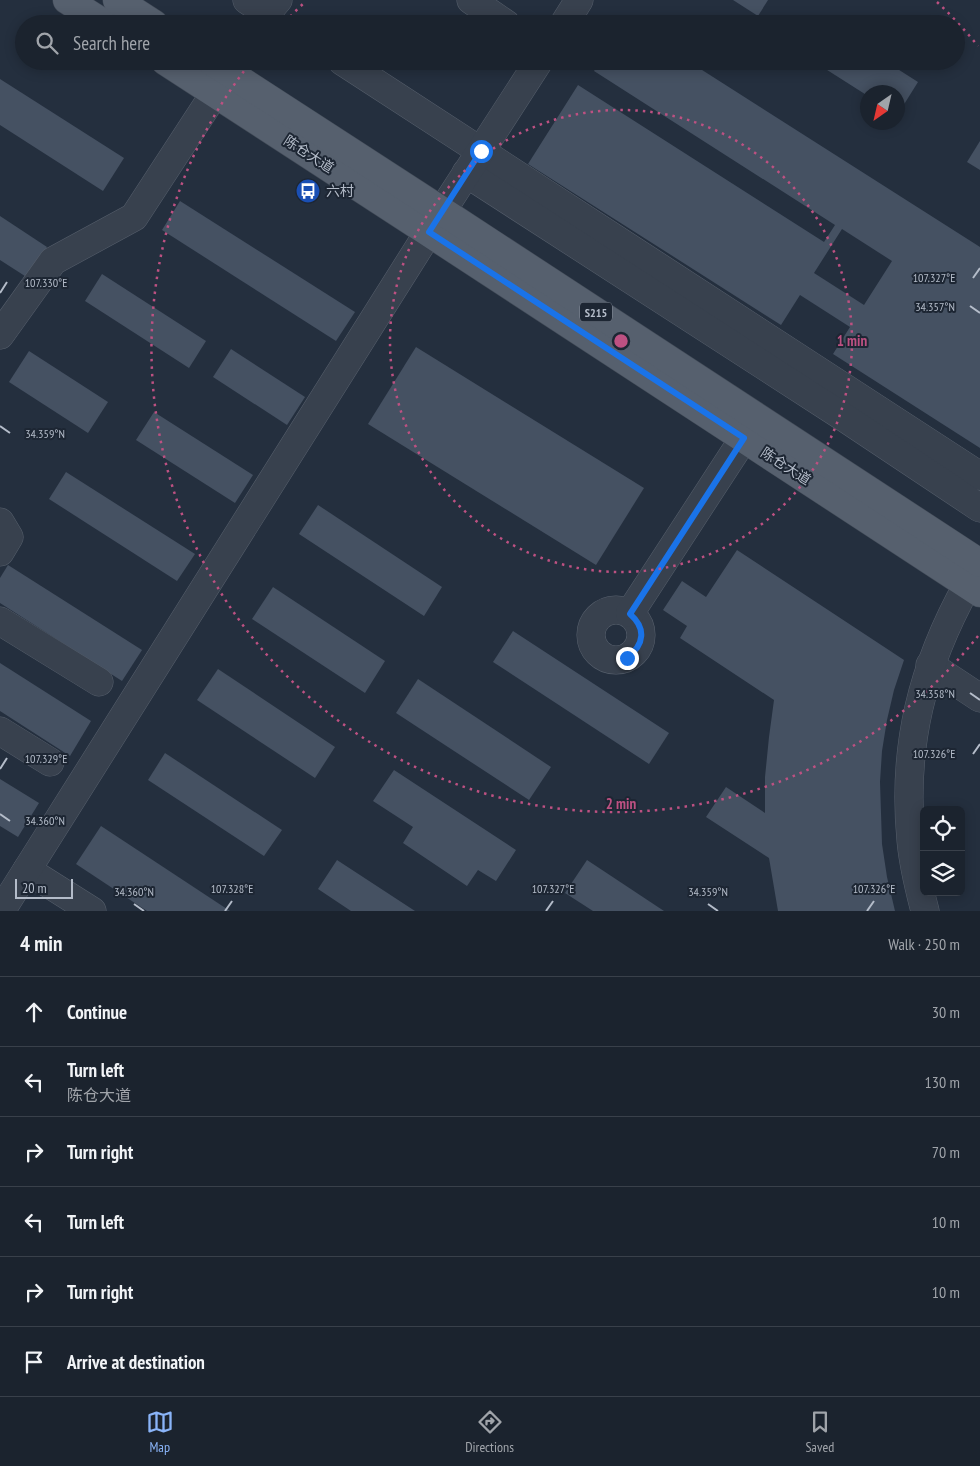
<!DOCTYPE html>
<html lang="en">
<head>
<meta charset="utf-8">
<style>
  :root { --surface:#1b232e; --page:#242b36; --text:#f1f3f6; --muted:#a0a4aa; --line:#39404a; --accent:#8ab4f8 }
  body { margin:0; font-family:"PT Sans Narrow","Noto Sans SC",sans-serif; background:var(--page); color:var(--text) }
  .controls { position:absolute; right:15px; bottom:15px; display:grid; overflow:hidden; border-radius:8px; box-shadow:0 2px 12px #0003 }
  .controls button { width:45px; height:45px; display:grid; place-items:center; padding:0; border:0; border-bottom:1px solid var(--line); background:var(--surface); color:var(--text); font:25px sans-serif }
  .compass { position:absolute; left:860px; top:85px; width:45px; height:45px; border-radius:50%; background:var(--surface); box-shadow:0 2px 12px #0003; rotate:214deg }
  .scale { position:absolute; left:15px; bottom:12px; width:58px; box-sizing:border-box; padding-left:5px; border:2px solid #b4bcc9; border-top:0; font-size:14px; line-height:18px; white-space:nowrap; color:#b4bcc9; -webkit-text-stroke:4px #1d2633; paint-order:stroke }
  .stop { position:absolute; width:15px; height:15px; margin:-11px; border:4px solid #1a73e8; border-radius:50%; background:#fff }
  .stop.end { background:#1a73e8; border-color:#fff; box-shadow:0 1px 5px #0008 }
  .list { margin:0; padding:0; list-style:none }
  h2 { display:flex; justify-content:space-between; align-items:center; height:65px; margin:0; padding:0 20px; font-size:21px }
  h2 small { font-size:16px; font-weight:400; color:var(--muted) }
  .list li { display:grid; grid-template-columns:32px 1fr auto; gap:15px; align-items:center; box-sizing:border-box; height:70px; padding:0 20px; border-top:1px solid var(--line) }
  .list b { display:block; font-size:19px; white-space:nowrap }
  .list p { margin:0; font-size:16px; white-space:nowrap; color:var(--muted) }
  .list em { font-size:16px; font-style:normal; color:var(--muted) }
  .icon { flex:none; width:28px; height:28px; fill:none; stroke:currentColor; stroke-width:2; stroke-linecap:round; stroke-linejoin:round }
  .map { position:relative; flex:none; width:980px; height:911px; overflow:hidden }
  .search { position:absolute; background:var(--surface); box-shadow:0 2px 12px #0003; left:15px; right:15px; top:15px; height:55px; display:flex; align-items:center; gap:12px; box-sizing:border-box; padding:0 18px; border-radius:28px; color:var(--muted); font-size:19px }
  .sheet { height:485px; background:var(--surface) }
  nav { display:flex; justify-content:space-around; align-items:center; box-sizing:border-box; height:70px; border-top:1px solid var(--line); background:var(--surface); font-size:14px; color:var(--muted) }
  nav a { display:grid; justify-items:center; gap:2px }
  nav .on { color:var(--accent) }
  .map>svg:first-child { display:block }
  .building { fill:#455162; fill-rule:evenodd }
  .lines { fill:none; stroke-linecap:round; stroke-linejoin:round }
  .minor-casing { stroke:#565f6c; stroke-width:29 }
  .major-casing { stroke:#414a57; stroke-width:29 }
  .minor { stroke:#38414e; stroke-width:28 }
  .major { stroke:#56606e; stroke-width:28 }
  .route { stroke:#1a73e8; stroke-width:6 }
  .ticks { fill:none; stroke:#b4bcc9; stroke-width:2 }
  .ring { fill:none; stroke:#bd5182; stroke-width:2.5; stroke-dasharray:2.5 5 }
  .labels { text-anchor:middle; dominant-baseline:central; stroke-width:4; stroke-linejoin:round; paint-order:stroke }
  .shield { fill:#1d2633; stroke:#878f9c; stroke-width:1 }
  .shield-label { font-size:12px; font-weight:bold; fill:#b4bcc9 }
  .street-label { font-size:14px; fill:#b4bcc9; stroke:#1d2633 }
  .poi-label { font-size:14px; fill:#b4bcc9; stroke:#1d2633; text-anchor:start }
  .ticks-label { font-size:12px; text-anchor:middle; fill:#b4bcc9; stroke:#1d2633; stroke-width:4; stroke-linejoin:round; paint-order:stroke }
  .centre { fill:#bd5182; stroke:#1d2633; stroke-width:2.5 }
  .ring-label { font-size:15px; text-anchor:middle; font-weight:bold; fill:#bd5182; stroke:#1d2633; stroke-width:4; stroke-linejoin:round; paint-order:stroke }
</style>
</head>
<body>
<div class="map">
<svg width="980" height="911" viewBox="0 0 980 911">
  <rect width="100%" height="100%" fill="#242f3e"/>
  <g class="building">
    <path d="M733 0H768L758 16Z"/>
    <path d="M600 61H688L980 247V448L833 354 850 327 800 295 781 325 528 164 578 85 824 242 835 225 594 71ZM842 229 892 261 864 305 814 273Z"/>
    <path d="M813 61H885L918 82 898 114V92H868V96Z"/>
    <path d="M0 79 124 158 103 191 0 125Z"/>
    <path d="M980 141V170L967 162Z"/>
    <path d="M180 201 355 312 336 341 162 230Z"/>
    <path d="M0 216 47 247 28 278 0 260Z"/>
    <path d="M102 274 206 341 189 368 85 301Z"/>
    <path d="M416 347 644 488 596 565 368 424Z"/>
    <path d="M231 349 305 397 287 425 213 377Z"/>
    <path d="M29 351 108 402 88 433 9 382Z"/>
    <path d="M154 412 253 475 235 503 136 440Z"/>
    <path d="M66 472 195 554 177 581 49 499Z"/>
    <path d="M318 505 442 587 424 616 299 534Z"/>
    <path d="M737 550 904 660 894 690 887 720 882 751 880 782 882 844 887 877 895 911H778L769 858 706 817 726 787 765 813V777L769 737 774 700 680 638 687 626 663 610 682 581 706 597Z"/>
    <path d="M8 565 142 650 122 681 0 603V578Z"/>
    <path d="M273 587 385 661 365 693 252 619Z"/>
    <path d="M513 631 669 733 649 764 493 662Z"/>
    <path d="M0 663 91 721 70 756 0 711Z"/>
    <path d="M218 669 335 747 315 778 197 700Z"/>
    <path d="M418 679 551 767 529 800 396 713Z"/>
    <path d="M165 753 282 830 264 856 148 780Z"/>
    <path d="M394 770 516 850 496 881 478 870 467 886 403 843 413 827 373 801Z"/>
    <path d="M0 779 39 803 18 837 0 826Z"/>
    <path d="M101 826 230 911H147L76 864Z"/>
    <path d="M337 860 415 911H351L318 889Z"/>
    <path d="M587 860 664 911H593L565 893Z"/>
  </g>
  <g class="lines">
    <defs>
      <g id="minor">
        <path d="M247 0 267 13 278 0"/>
        <path d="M471 0 506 24"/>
        <path d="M564 24 579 0"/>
        <path d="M342 61 980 476"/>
        <path d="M466 173 842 416 980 508"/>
        <path d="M0 335 53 261 134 217 228 73"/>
        <path d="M0 522 9 537 0 552"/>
        <circle cx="616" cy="635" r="25"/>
        <path d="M630 613 744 438"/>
        <path d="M0 621 99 682"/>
        <path d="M930 665 980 698"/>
        <path d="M0 731 50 762"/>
        <path d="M27 870 92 911"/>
        <path d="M1 911 442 211 539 61"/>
        <path d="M925 911C919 888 913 864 911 840 902 747 922 666 968 584"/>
      </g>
      <g id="major">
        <path d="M67 0 105 24"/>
        <path d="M117 0 154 24"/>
        <path d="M165 61 428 232 980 593"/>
        <path d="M211 61 442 211 980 563"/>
      </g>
    </defs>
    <use href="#minor" class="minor-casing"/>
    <use href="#major" class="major-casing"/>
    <use href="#minor" class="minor"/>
    <use href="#major" class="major"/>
  </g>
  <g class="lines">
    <path class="route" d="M481 151 429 232 744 438 630 614C646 628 645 644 627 658"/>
  </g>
  <path class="ticks" d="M973 278 980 268M0 293 7 282M970 306 980 313M0 426 10 433M970 693 980 700M973 754 980 744M0 769 7 758M0 814 10 821M134 904 144 911M708 904 718 911M225 911 232 901M546 911 553 901M867 911 874 901"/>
  <g class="ring">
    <circle cx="621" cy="341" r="231"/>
    <path d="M978 636A463 463 0 0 1 251 62M285 22A463 463 0 0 1 305 2M937 2A463 463 0 0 1 978 46"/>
  </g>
  <defs>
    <symbol id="bus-disc" viewBox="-11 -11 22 22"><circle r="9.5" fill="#1a4fb4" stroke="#1d2633"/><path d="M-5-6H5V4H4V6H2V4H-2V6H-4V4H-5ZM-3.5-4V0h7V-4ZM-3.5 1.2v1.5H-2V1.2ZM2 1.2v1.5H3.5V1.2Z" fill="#fff"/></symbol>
  </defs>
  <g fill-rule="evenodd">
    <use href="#bus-disc" x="294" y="177" width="28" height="28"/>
  </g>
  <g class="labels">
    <rect class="shield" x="580" y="302.5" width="32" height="19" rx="4"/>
    <g class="shield-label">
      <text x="596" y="312">S215</text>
    </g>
    <g class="street-label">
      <text transform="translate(309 154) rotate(33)">陈仓大道</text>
      <text transform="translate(786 466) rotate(33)">陈仓大道</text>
    </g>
    <g class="poi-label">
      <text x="326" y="191">六村</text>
    </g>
  </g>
  <g class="ticks-label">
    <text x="934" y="282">107.327°E</text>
    <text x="46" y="287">107.330°E</text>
    <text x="935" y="311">34.357°N</text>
    <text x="45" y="438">34.359°N</text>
    <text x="935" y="698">34.358°N</text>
    <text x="934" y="758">107.326°E</text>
    <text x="46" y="763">107.329°E</text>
    <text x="45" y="825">34.360°N</text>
    <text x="232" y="893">107.328°E</text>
    <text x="553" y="893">107.327°E</text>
    <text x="874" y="893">107.326°E</text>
    <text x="134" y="896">34.360°N</text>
    <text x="708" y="896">34.359°N</text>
  </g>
  <circle cx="621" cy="341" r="8" class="centre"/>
  <g class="ring-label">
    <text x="852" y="346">1 min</text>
    <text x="621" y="809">2 min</text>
  </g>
</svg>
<div class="controls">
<button><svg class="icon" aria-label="locate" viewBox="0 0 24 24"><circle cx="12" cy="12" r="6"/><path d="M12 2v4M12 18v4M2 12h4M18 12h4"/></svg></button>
<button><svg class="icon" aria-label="layers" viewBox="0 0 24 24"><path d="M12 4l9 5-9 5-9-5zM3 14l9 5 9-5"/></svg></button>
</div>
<svg class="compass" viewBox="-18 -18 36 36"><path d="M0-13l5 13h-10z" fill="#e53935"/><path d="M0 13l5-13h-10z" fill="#a0a4aa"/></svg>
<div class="scale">20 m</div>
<div class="stop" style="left:481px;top:151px"></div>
<div class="stop end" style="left:627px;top:658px"></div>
<div class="search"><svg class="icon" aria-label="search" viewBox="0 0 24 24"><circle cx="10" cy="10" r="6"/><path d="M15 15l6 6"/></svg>Search here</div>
</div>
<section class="sheet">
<h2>4 min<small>Walk · 250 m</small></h2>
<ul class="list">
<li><svg class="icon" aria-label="ahead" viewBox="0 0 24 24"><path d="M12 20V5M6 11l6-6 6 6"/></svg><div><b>Continue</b></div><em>30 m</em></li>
<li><svg class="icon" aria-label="left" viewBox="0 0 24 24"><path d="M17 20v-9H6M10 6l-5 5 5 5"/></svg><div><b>Turn left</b><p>陈仓大道</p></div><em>130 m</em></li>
<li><svg class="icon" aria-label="right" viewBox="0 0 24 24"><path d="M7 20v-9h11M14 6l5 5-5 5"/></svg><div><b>Turn right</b></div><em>70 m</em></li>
<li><svg class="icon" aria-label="left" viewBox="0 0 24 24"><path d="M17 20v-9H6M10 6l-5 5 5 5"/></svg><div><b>Turn left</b></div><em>10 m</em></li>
<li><svg class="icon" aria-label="right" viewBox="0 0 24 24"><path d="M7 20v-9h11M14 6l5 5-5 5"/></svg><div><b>Turn right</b></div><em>10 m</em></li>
<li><svg class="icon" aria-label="arrive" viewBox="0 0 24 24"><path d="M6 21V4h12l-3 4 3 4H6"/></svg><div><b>Arrive at destination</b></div></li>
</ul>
</section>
<nav>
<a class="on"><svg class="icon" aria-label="map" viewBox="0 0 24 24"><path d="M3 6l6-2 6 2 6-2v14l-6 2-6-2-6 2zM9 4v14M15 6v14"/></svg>Map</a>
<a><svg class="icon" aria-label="directions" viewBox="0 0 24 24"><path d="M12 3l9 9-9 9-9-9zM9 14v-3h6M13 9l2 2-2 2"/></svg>Directions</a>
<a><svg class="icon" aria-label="saved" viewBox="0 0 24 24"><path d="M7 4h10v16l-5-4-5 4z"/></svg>Saved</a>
</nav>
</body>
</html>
